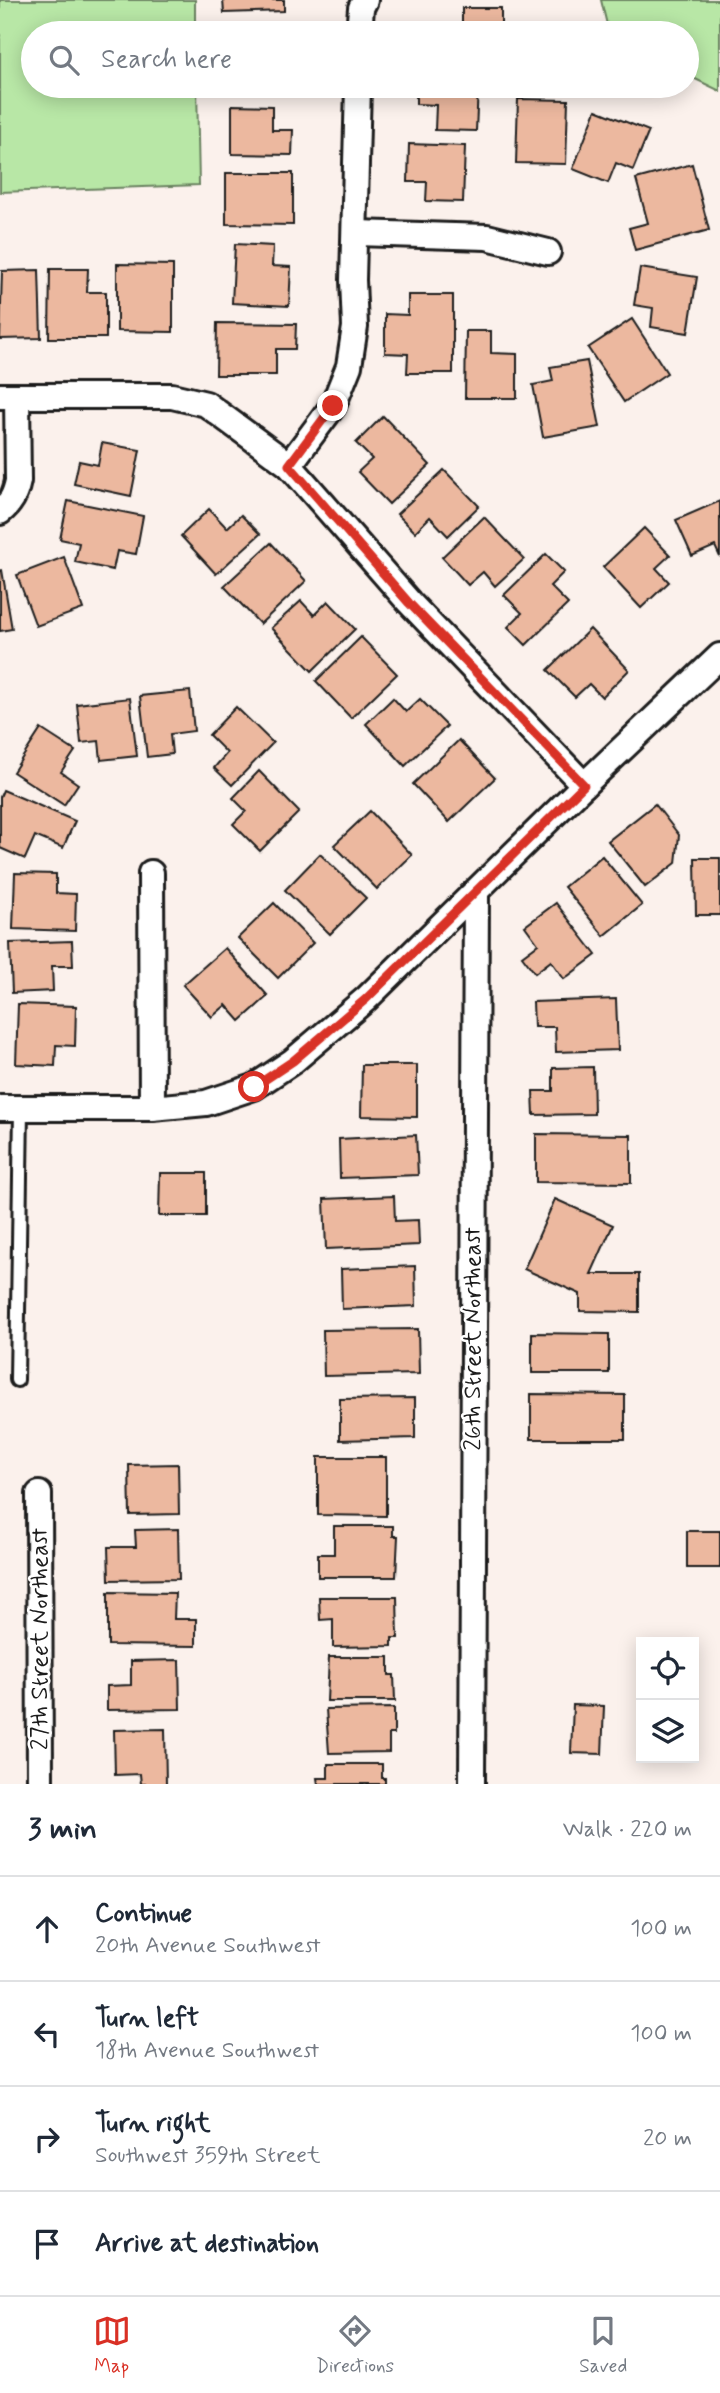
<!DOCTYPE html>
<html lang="en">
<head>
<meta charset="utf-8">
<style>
  :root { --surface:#fff; --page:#f6f6f7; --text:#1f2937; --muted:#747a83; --line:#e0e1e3; --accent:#d93025 }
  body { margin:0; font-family:Mynerve,sans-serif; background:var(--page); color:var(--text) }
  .controls { position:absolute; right:21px; bottom:21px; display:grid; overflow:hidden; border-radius:0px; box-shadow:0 4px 18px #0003 }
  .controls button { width:63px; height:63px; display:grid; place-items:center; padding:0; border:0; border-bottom:2px solid var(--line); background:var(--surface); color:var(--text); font:35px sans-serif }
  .stop { position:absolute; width:21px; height:21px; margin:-16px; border:5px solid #d93025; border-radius:50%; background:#fff }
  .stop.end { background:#d93025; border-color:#fff; box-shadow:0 2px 7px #0008 }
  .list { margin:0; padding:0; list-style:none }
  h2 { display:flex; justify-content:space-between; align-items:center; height:91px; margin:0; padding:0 28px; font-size:30px }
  h2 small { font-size:23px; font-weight:400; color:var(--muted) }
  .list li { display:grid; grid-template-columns:46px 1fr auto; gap:21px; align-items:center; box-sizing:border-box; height:105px; padding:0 28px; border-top:2px solid var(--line) }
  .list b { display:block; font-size:26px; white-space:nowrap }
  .list p { margin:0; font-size:23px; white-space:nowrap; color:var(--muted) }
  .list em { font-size:23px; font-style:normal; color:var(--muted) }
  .icon { flex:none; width:38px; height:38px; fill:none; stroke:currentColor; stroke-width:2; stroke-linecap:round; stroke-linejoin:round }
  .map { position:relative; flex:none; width:720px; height:1784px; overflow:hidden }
  .search { position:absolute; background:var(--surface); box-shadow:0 4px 18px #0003; left:21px; right:21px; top:21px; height:77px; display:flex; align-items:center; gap:18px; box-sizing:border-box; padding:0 24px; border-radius:38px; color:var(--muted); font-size:26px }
  .sheet { height:511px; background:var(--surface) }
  nav { display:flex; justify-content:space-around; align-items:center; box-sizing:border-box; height:98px; border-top:2px solid var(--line); background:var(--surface); font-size:19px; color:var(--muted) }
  nav a { display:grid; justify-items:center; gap:4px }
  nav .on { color:var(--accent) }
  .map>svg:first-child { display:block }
  .green { fill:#b8e7a6; stroke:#6a8261; stroke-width:2 }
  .building { fill:#ecb89f; stroke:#1c1c1c; stroke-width:2 }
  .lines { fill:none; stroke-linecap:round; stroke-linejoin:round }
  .service-casing { stroke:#1c1c1c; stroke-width:18 }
  .minor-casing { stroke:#1c1c1c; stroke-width:30 }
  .service { stroke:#fff; stroke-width:12 }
  .minor { stroke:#fff; stroke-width:24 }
  .route { stroke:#d93025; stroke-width:9 }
  .labels { text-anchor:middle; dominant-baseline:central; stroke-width:5; stroke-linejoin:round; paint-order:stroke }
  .street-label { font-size:24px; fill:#1c1c1c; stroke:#fff }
</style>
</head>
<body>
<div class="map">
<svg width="720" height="1784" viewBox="0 0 720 1784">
  <rect width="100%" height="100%" fill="#fbf1ec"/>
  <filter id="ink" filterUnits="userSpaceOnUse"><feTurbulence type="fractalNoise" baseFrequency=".0143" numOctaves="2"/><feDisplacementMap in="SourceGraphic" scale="14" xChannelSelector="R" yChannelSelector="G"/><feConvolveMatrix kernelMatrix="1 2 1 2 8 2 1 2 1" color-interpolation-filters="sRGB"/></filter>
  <g filter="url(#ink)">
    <g class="green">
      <path d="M0 0H195V33H33V86H197L199 185 0 192Z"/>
      <path d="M601 0H720V91L687 75V33H609Z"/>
    </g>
    <g class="building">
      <path d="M223 0H284V11L224 13Z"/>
      <path d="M462 8H501V33H442V27H462Z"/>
      <path d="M232 25 290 27V33H231Z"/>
      <path d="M416 86H478L476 131 435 130 436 105 416 104Z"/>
      <path d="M518 99 568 100 566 164 516 163Z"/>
      <path d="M232 105 272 106V130H293L292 155 232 154Z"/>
      <path d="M596 110 649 131 633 170 616 163 608 183 573 169Z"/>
      <path d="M409 144 465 146 463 202 426 201 427 182H408Z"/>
      <path d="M692 164 709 230 635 250 629 228 648 223 636 179Z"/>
      <path d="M226 173H293V225L226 224Z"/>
      <path d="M235 244 273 246 272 266 291 267 289 306 232 303Z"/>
      <path d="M117 264 173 265V332L117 331Z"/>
      <path d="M640 268 697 277 688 333 651 327 653 308 634 305Z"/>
      <path d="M50 269H88L87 292H106V338H49Z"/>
      <path d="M39 270 41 338 0 339 2 271Z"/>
      <path d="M408 295H453V373H407L408 354 385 353V314L408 315Z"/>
      <path d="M632 319 667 373 624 402 588 348Z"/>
      <path d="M217 323 296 324 295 349H276V375H216Z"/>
      <path d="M466 331H491V353L517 354V398H465Z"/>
      <path d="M587 361 600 427 543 437 533 385 553 381 550 367Z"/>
      <path d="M383 416 430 465 389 504 358 472 372 459 356 443Z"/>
      <path d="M102 443 140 450 131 496 74 484 79 461 98 465Z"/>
      <path d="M444 470 479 506 448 536 430 517 415 532 397 514Z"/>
      <path d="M68 501 143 516 136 554 117 551 113 570 75 562 79 543 60 539Z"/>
      <path d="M720 501V557L715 546 692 556 676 520Z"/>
      <path d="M209 509 227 528 241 515 260 534 216 574 181 536Z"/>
      <path d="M484 517 524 559 495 586 483 572 468 585 442 557Z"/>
      <path d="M644 528 670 555 656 568 669 582 641 608 603 567Z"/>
      <path d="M271 543 306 581 260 624 224 586Z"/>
      <path d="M546 554 564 572 550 586 568 604 526 645 508 627 522 613 504 595Z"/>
      <path d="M64 557 83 609 36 626 17 575Z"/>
      <path d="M2 570 12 629 0 631V571Z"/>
      <path d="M301 601 314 615 328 601 355 629 312 671 271 628Z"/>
      <path d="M590 629 629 670 602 697 589 684 575 697 548 670Z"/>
      <path d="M361 637 397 674 351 718 316 681Z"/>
      <path d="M190 691 194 731 170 734 172 754 147 757 140 696Z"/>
      <path d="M130 698 137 756 101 760 99 741 81 743 77 704Z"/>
      <path d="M393 698 406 712 420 699 447 726 405 766 366 724Z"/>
      <path d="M236 707 273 743 232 785 214 768 227 753 209 735Z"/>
      <path d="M41 729 75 751 61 772 78 784 64 805 13 772Z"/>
      <path d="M459 740 495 778 449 822 413 784Z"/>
      <path d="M259 771 299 812 260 851 233 824 246 811 233 798Z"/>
      <path d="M3 790 75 821 63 848 35 836 25 859 0 848V797Z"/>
      <path d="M655 804 679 835 676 863 645 887 608 841Z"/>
      <path d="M370 811 412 855 377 889 334 845Z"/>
      <path d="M320 854 366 898 330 934 285 890Z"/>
      <path d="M602 856 642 905 604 936 564 887Z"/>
      <path d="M695 858H720V915H696Z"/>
      <path d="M15 873 56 874V893L76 894 75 931 13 929Z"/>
      <path d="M274 903 313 943 278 978 238 938Z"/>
      <path d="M556 903 596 955 564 979 551 961 535 973 522 956 538 944 525 926Z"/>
      <path d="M72 941 73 966H52L53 991 12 993 10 943Z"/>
      <path d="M225 948 268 996 240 1021 226 1005 212 1017 183 985Z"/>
      <path d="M616 999 618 1050 556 1052 555 1027H534L533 1002Z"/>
      <path d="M18 1004 76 1006 75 1046 56 1045 55 1066 16 1064Z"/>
      <path d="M362 1065H417V1117L361 1116Z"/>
      <path d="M593 1067 594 1114 534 1115 533 1091H553V1068Z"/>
      <path d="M536 1134 631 1135V1183L536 1182Z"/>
      <path d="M416 1135 418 1175 340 1178 339 1139Z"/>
      <path d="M160 1173H206V1216H159Z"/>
      <path d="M394 1196 395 1221 418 1220 419 1245 326 1249 324 1199Z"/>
      <path d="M555 1199 613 1225 591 1274H639V1312L580 1311V1294L524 1269Z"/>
      <path d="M415 1266 416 1306 342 1309 341 1269Z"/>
      <path d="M418 1329 419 1374 324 1376 323 1330Z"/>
      <path d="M532 1333 609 1334V1373H532Z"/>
      <path d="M531 1394 625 1395V1439H531Z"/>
      <path d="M415 1398V1438L340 1440V1399Z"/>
      <path d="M318 1457H386V1516L318 1515Z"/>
      <path d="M178 1464 179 1514 130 1515 129 1465Z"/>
      <path d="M334 1526H393V1536H398L396 1577H318V1554H334Z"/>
      <path d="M178 1529 179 1579 109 1580 108 1547H136L135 1530Z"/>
      <rect x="687" y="1531" width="33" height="37"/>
      <path d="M108 1592 175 1593 174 1619H196V1646L108 1645Z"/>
      <path d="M319 1597H397L398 1638H392V1646L333 1647V1619L320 1620Z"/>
      <path d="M329 1657H389V1675H394L395 1701H327Z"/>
      <path d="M179 1660 180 1709 107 1710V1686L131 1685V1661Z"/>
      <path d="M573 1705 604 1706 602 1754 571 1753Z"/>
      <path d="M394 1708V1734H389V1752L329 1753 326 1709Z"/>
      <path d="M165 1729 166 1784H141L140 1774 115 1775 114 1730Z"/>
      <path d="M328 1764H382V1778H385V1784H318L317 1778H328Z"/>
    </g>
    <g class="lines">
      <defs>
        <path id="service" d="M17 1380 21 1109"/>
        <g id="minor">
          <path d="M359 33 361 8 365 0"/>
          <path d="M356 233 487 237 548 252"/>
          <path d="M0 396H172L206 404 289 465 409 602 584 785"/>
          <path d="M289 465 333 406 349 366 355 327 353 280 358 86"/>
          <path d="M0 512C11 503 15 495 18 481L17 396"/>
          <path d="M151 873 152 1108"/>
          <path d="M0 1108H152L206 1103 254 1087 293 1061 366 999 584 785 720 656"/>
          <path d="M39 1494 40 1784"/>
          <path d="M472 1784 476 893"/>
        </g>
      </defs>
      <use href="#service" class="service-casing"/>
      <use href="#minor" class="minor-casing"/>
      <use href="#service" class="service"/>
      <use href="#minor" class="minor"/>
    </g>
  </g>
  <g class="lines" filter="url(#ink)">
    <path class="route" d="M254 1087 293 1061 366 999 584 785 409 603 289 465 333 406"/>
  </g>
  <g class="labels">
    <g class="street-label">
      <text transform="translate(473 1339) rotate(-90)">26th Street Northeast</text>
      <text transform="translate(40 1639) rotate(-90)">27th Street Northeast</text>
    </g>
  </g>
</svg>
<div class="controls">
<button><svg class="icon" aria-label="locate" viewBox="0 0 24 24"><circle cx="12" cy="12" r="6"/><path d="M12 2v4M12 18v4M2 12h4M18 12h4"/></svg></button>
<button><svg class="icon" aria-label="layers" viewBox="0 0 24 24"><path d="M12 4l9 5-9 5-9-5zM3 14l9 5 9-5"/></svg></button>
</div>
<div class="stop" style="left:254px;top:1087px"></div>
<div class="stop end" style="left:333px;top:406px"></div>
<div class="search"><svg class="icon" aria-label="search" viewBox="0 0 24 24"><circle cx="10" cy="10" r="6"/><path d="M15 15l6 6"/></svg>Search here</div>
</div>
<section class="sheet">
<h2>3 min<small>Walk · 220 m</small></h2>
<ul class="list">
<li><svg class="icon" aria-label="ahead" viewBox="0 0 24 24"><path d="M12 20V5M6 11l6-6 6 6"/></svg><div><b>Continue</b><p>20th Avenue Southwest</p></div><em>100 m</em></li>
<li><svg class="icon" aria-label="left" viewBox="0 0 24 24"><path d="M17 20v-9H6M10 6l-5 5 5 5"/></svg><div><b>Turn left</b><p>18th Avenue Southwest</p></div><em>100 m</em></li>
<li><svg class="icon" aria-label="right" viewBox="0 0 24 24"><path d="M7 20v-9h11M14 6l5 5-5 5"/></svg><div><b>Turn right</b><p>Southwest 359th Street</p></div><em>20 m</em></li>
<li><svg class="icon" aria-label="arrive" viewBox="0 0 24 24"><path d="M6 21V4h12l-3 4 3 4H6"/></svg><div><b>Arrive at destination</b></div></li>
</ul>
</section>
<nav>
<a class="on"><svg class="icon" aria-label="map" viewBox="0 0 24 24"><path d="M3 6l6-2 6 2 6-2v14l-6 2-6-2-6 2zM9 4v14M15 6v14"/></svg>Map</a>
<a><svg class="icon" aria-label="directions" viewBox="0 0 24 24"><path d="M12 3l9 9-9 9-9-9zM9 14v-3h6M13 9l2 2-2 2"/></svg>Directions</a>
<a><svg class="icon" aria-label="saved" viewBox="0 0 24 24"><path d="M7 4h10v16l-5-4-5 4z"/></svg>Saved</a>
</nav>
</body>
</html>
